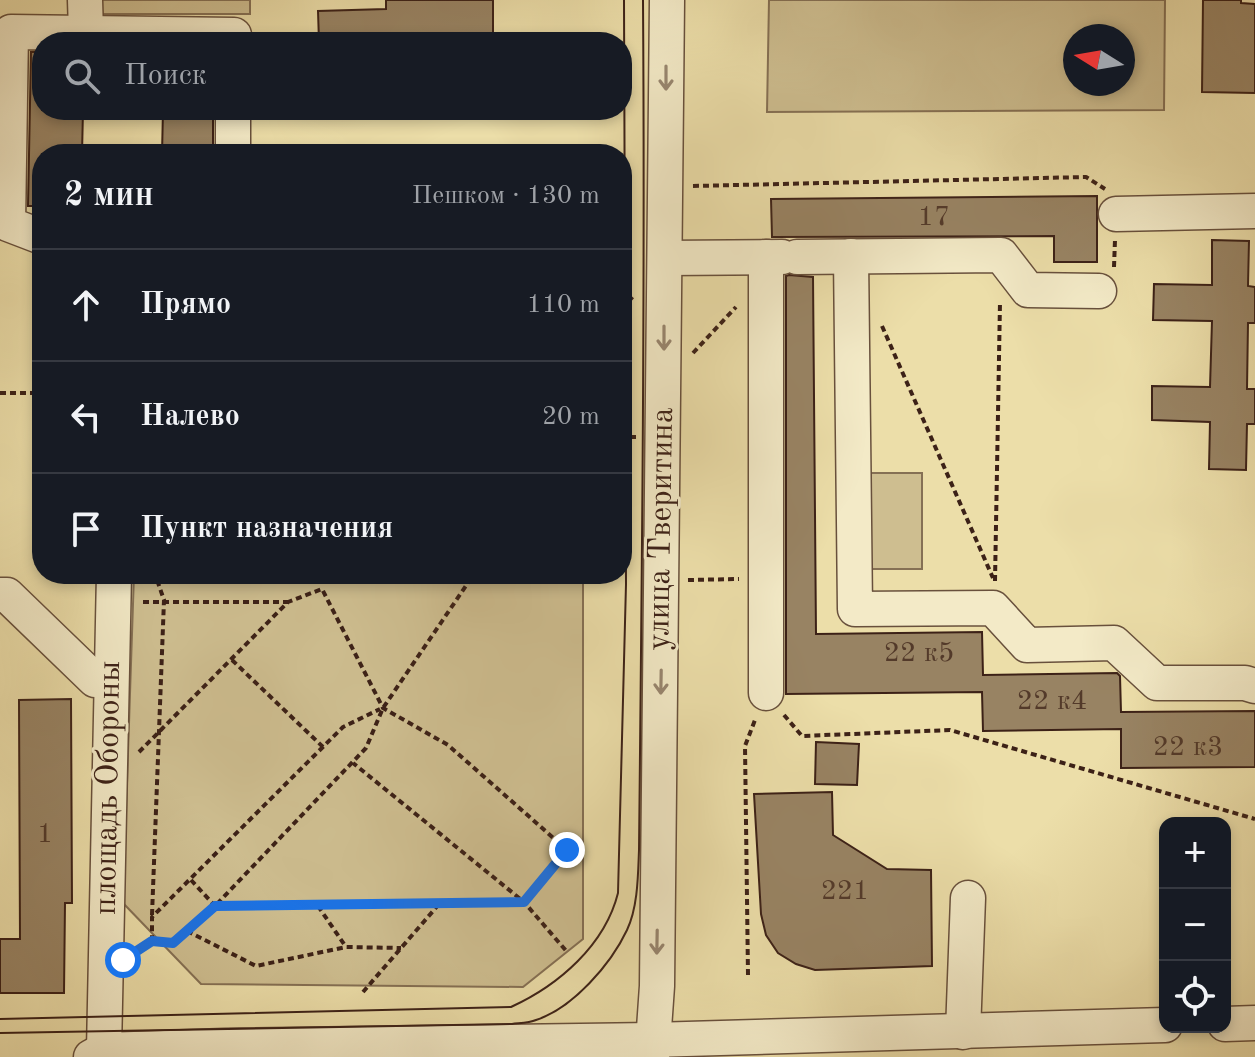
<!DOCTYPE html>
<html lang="ru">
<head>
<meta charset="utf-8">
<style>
  :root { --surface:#171b24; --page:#20242c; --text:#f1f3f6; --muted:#9ea1a6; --line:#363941 }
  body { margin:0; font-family:"Old Standard TT",serif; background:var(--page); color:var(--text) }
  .controls { position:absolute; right:24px; bottom:24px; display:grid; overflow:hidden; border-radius:16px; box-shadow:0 4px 12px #0003 }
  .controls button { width:72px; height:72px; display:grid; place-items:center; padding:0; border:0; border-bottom:2px solid var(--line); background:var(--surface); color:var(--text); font:40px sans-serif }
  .compass { position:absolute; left:1063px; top:24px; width:72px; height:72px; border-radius:50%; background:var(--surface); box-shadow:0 4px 12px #0003; rotate:281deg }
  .stop { position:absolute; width:24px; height:24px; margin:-18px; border:6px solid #1a73e8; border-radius:50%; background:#fff }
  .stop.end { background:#1a73e8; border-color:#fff; box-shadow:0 2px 8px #0008 }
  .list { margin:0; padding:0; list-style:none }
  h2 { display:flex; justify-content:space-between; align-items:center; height:104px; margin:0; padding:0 32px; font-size:34px }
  h2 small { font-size:26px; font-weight:400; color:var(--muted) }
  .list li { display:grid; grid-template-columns:52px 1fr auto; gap:24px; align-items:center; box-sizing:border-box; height:112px; padding:0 32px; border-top:2px solid var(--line) }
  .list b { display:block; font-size:30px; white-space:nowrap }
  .list em { font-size:26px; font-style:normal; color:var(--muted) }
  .icon { flex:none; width:44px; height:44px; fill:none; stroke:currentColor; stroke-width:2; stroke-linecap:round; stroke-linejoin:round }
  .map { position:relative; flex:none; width:1255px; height:1057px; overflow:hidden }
  .search { position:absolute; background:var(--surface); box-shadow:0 4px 12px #0003; left:32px; top:32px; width:600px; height:88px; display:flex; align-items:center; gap:20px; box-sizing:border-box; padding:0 28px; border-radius:32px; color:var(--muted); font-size:30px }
  .panel { position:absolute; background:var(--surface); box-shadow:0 4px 12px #0003; left:32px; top:144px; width:600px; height:440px; border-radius:32px }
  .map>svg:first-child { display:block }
  .green { fill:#cebe90; stroke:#857054; stroke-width:2; fill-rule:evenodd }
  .building { fill:#988363; stroke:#3c2117; stroke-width:2 }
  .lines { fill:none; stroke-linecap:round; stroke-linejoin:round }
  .minor-casing { stroke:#68503c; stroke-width:37 }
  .path { stroke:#3c2117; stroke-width:4; stroke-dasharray:6 4; stroke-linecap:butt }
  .minor { stroke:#f3eac7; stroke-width:34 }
  .tram { stroke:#3c2117; stroke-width:2 }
  .oneway { stroke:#98866f }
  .route { stroke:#1a73e8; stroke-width:10 }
  .labels { text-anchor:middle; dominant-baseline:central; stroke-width:6; stroke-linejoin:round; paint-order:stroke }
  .number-label { font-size:28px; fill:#533a2a }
  .street-label { font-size:32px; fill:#3c2117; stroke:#f3eac7 }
</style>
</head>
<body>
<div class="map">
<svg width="1255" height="1057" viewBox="0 0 1255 1057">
  <rect width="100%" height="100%" fill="#ecdea9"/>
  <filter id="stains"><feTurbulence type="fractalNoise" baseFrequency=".0025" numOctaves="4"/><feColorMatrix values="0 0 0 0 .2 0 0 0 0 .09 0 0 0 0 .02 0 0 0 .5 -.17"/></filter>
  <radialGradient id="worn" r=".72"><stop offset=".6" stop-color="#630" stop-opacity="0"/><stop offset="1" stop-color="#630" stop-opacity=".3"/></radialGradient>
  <g class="green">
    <rect x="94" y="0" width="156" height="14"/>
    <path d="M769 0H1165L1164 110 767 112ZM1075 36H1123V84H1075Z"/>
    <path d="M870 473H922V569H869Z"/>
    <path d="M134 574H583V939L523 987 201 984 123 903Z"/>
  </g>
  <g class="building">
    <path d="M386 0H493V42H319L318 11 386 9Z"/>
    <path d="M1203 0H1241V3L1255 4V93L1202 92Z"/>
    <path d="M31 52H42V110H83L82 154H42V206H28Z"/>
    <path d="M163 110H213V154H162Z"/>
    <path d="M1097 196V262H1054V236L772 237 771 199Z"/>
    <path d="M1212 240 1249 241 1248 286 1255 287V323H1248L1247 389H1255V424H1247L1246 470 1209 469 1210 422 1152 420V386L1210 387 1212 321 1153 320 1154 284 1212 285Z"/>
    <path d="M789 275 813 277 816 634 982 632 983 675 1117 673 1120 676 1121 712 1255 711V767L1121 768V729L983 731 982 692 786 694V276Z"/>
    <path d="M71 699 72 903H65L64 993H0V939H20L19 700Z"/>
    <path d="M816 742 859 744 857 785 815 784Z"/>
    <path d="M832 792 833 835 887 869 931 870 932 966 815 970 796 964 778 953 766 935 761 914 754 794Z"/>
  </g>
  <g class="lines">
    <defs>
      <g id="minor">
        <path d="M85 0 86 32"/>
        <path d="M233 154V110"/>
        <path d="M1116 214 1255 211"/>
        <path d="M42 237 8 224 11 32 234 35V42"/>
        <path d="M851 256 855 609 993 608 1027 645 1114 643 1157 683H1245L1255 686"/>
        <path d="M797 257 1001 255 1028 290 1099 291"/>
        <path d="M665 258 782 257"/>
        <path d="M0 595H7L95 680"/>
        <path d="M766 693V257"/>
        <path d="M1225 1024 1255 1023"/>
        <path d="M963 1032 968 898"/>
        <path d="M104 1050 114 574"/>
        <path d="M91 1057 104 1050 225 1046 652 1040 1165 1025"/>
        <path d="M652 1057 657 986 667 0"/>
      </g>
    </defs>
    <use href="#minor" class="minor-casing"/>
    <g class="path">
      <path d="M693 186 1086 177 1105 189"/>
      <path d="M1114 267 1115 240"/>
      <path d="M622 309 635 294"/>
      <path d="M882 326 993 578"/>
      <path d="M693 353 736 307"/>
      <path d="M0 393H42"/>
      <path d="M622 437H636"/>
      <path d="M622 554H632"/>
      <path d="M688 580 739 579"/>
      <path d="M995 581 1000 302"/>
      <path d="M143 602H288"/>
      <path d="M232 660 323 747"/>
      <path d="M784 715 802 736 950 730 1255 819"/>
      <path d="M139 752 288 602 322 589 383 708 448 745 567 850 524 902 568 953"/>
      <path d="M191 880 215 906 524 902 353 763"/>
      <path d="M318 906 346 947"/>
      <path d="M152 915 164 600 155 574"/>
      <path d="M187 931 256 966 346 947 401 948"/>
      <path d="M152 941 173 943 215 906 366 748 383 708 474 574"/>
      <path d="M135 952 152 941V917L343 727 380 709"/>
      <path d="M748 975 745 746 755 720"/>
      <path d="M363 992 440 903"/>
    </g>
    <use href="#minor" class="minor"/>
    <g class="tram">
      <path d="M0 1019 511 1007C559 985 605 945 618 893L626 584 624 0"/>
      <path d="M0 1033 512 1024C520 1023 529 1023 536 1020 573 1008 611 964 627 930 638 907 638 875 639 850 642 567 645 283 643 0"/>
    </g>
  </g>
  <defs><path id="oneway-shaft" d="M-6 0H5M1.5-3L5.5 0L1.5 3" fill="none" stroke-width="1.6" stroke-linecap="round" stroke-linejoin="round" transform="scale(2)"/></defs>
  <g class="oneway">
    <use href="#oneway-shaft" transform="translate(666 78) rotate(90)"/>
    <use href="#oneway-shaft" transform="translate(664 338) rotate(90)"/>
    <use href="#oneway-shaft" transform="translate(661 682) rotate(91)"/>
    <use href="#oneway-shaft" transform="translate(657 942) rotate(91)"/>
  </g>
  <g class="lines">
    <path class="route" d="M123 960 152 941 173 943 215 906 524 902 567 850"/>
  </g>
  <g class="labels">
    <g class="number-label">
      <text x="934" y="218">17</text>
      <text x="919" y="654">22 к5</text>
      <text x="1052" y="702">22 к4</text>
      <text x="1188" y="748">22 к3</text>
      <text x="45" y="835">1</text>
      <text x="845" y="892">221</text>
    </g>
    <g class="street-label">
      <text transform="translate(662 529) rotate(-89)">улица Тверитина</text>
      <text transform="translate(109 788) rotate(-89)">площадь Обороны</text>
    </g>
  </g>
  <rect width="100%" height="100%" filter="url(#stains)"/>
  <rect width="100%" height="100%" fill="url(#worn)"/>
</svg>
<div class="controls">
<button>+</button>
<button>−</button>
<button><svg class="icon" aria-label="locate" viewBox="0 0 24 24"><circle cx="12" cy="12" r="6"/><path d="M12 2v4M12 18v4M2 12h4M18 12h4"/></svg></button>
</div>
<svg class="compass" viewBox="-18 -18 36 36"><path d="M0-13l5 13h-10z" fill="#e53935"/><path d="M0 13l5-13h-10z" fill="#9ea1a6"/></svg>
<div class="stop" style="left:123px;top:960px"></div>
<div class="stop end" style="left:567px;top:850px"></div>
<div class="search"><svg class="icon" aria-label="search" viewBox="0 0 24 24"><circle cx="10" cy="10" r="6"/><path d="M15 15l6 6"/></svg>Поиск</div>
<section class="panel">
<h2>2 мин<small>Пешком · 130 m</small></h2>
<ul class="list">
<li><svg class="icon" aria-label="ahead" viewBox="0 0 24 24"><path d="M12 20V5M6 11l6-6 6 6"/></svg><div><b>Прямо</b></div><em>110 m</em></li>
<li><svg class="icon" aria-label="left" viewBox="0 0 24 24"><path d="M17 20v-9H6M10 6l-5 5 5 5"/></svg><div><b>Налево</b></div><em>20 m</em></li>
<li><svg class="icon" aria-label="arrive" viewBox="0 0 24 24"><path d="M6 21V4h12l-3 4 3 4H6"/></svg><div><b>Пункт назначения</b></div></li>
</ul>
</section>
</div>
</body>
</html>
